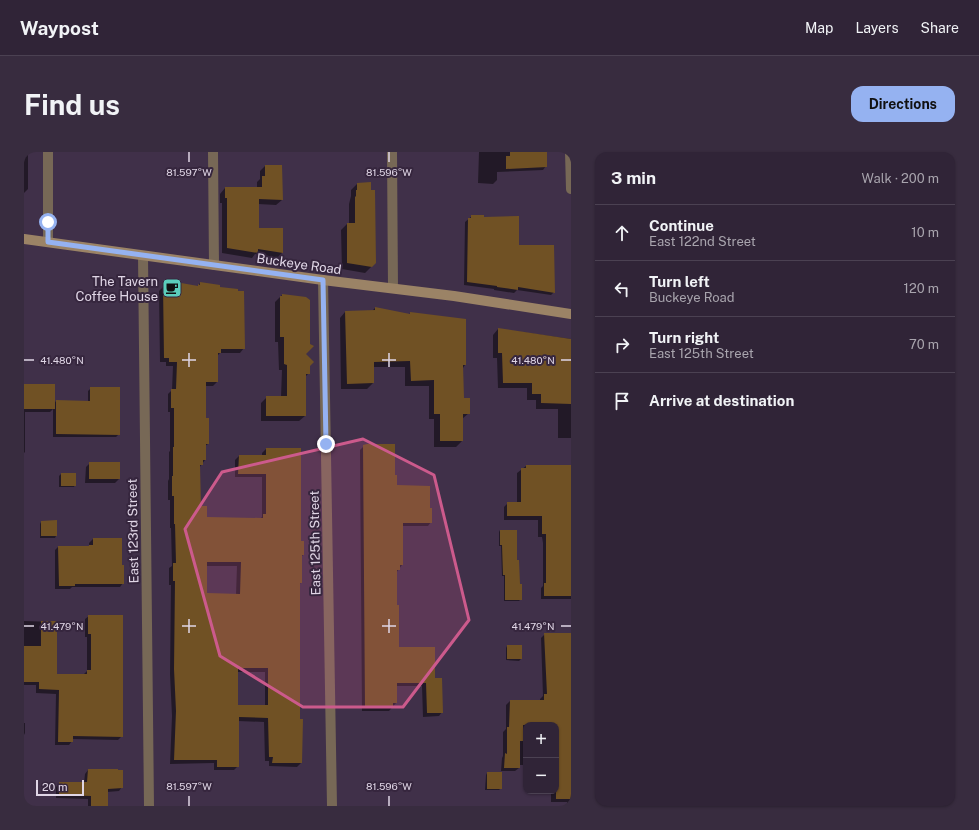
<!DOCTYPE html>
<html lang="en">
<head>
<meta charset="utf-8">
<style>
  :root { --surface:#302437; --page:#382c3f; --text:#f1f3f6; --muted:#a8a4ad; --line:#4b4152; --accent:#95b2f1 }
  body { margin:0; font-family:"Public Sans",sans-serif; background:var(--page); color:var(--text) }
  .controls { position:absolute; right:12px; bottom:12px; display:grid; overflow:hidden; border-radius:8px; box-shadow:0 1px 3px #0004 }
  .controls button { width:36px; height:36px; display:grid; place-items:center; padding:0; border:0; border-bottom:1px solid var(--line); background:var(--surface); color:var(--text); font:20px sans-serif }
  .scale { position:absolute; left:12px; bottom:10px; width:48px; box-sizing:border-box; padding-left:4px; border:2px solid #e0d6e6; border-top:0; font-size:11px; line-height:14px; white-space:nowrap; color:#e0d6e6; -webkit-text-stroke:3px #36263e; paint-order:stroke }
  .stop { position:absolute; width:12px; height:12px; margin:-9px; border:3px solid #95b2f1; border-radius:50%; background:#fff }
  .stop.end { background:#95b2f1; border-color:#fff; box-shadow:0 1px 4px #0008 }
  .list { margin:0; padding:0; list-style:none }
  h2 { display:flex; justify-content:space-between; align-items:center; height:52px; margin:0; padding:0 16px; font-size:17px }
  h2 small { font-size:13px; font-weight:400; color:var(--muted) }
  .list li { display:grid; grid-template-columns:26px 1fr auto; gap:12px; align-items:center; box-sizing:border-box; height:56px; padding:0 16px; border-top:1px solid var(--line) }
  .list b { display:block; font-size:15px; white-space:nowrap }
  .list p { margin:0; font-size:13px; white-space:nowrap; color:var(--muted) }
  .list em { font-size:13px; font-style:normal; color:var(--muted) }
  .icon { flex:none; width:22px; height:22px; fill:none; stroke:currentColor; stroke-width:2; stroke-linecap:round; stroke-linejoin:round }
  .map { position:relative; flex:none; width:547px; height:654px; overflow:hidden; border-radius:12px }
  header { display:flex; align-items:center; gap:24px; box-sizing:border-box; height:56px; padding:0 20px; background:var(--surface); border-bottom:1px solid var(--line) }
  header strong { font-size:19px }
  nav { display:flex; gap:22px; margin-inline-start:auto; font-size:14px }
  .intro { display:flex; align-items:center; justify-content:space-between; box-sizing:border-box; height:96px; padding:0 24px }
  h1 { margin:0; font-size:28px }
  .button { padding:10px 18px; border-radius:12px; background:var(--accent); color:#111; font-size:14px; font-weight:700 }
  main { display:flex; gap:24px; padding:0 24px }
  aside { flex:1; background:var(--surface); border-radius:12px; box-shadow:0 1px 3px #0004 }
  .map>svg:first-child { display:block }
  .shadow { fill:#0007; fill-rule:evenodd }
  .building { fill:#705124; fill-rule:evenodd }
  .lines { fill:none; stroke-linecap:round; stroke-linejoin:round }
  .street { stroke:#776856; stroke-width:10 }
  .secondary { stroke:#9b8366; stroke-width:10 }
  .route { stroke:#95b2f1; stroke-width:5 }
  .marked { fill:#cc5a8c; fill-opacity:0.2; stroke:#cc5a8c; stroke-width:3; stroke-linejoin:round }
  .ticks { fill:none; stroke:#e0d6e6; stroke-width:1.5 }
  .labels { text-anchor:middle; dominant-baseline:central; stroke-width:4; stroke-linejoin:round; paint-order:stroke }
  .street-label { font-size:13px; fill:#e0d6e6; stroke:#36263e }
  .poi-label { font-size:13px; fill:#e0d6e6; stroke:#36263e; text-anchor:end }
  .ticks-label { font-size:10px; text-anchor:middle; fill:#e0d6e6; stroke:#36263e; stroke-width:4; stroke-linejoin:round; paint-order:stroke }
</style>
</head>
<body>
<header>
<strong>Waypost</strong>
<nav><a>Map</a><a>Layers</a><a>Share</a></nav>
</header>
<div class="intro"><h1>Find us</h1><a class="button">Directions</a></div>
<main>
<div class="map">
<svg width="547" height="654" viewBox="0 0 547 654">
  <rect width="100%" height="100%" fill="#403049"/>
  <g class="shadow">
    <path d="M455 0H522V14L519 18 473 20V28L469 32 454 31Z"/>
    <path d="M0 3H4V37L0 41Z"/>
    <path d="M241 14 258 48 252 53 234 52V77H258V101L253 106 231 102 228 106 198 101V51H196V42L201 36H233V30L236 27V19Z"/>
    <path d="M333 32 351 111 341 121 318 117 317 78 323 72H325V52L327 44V38Z"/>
    <path d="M448 64 459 66 494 94 530 140 527 143 493 138 490 141 470 138V137L440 133 441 70Z"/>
    <path d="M176 131 220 196 216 201H196L193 204V230L189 234H181V267L184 292 181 294V308L175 316 176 355 182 366 236 367 238 365V325H211V308L215 304H238V301L242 297 276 390 279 403 277 405V431L275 432V568L277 611 273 615 245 614V609H241L240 570 214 569V614L210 618H190V611L146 612 148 564 146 522 147 433H145V416L148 414 147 376H146V348H144V329L145 327V300L146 299V260H144V242L148 238 149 214H142V210H136L135 139 140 134 173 135ZM182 414H213L212 443 182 442ZM213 520H241V554H213Z"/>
    <path d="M258 143 281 146 280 202 285 214V221L281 225V264L275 269H237V251L243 245H257L258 218H255L254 190H251V150Z"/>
    <path d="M351 156 385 163 386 161 441 213 439 216V247L445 261 438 267V289L432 295H410V267H405V234H381V215H349V231L343 237H317L316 166 321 160 348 159Z"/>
    <path d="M474 177 547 187V286H534V257H512V248H503V236H474L473 206H469V183Z"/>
    <path d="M0 233 30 252 32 249 64 250V239L67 236 95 282 92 285H29V257L26 260H1V300L0 301Z"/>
    <path d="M340 294 370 324 372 334 404 357 407 370 404 374H378V413L372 421 374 496 410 527 418 560 415 564 399 565 398 534H372V551L365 559H338L336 298Z"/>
    <path d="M66 311 95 327 91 331H61L62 315Z"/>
    <path d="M502 314H547V447H517V436L519 434V391L518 385H514V368H480V355L484 351H493V321Z"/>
    <path d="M37 322H51V333L50 335H35V324Z"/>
    <path d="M17 370 32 384 31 386H16V372Z"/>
    <path d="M476 378 492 409 497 447 495 449H480V424H478L477 394H475V380Z"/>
    <path d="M69 387H97V414L99 431 96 435H48L46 437H31V398L34 395H65V391Z"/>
    <path d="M65 464 98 584 94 588 48 587V589L45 593H31L32 542 12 541V533H0V469L32 470V523L60 522 63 519V485H61V467Z"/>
    <path d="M521 482H547V654H543V650H527V639H532V573H502V613H495V616L491 619H477L478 606 479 604V580L482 577V553L486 549H516V547L519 544 517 486Z"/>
    <path d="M483 494 497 507 495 509 482 508V496Z"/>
    <path d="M0 571H1V581L0 583Z"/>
    <path d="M64 618 98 635 95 639 83 640V654H64V647L32 646V635L36 631H60L61 622Z"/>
    <path d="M463 621 477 636 475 638H461L462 623Z"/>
  </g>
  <g class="building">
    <path d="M486 0H523V15L482 17V4H486Z"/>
    <path d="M241 13H258L259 48 235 47V76H259V101L234 97V101L203 96V46H201V35H238V24H241Z"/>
    <path d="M347 30V38H351L352 111 348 115 323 111V71H331V44L332 45V38H333V31Z"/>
    <path d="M447 63H460V65L495 64V93H530L531 141 494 135V138L473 135V134L443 130 444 66H447Z"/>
    <path d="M146 129 174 134V132L176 133V130L196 133V135L214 137V139H220L221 197H197V201H194V230H182V266H185V292H182V308H179V313H176L177 354H183V365L239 366V362H242V322H214L215 303H242V296H277V389H280V403H278V431H276V567H279L278 611H248L249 605H245L244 566 215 565V615H193V608H150L152 559 150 517 151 429H149V411H152L151 372H150V344H148V324H149V295H150V256H147V237H152L153 210H145V206H140L139 134ZM183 410H217L216 442 183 441ZM214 516H244V553H214Z"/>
    <path d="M258 142 282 145 286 148V192L290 194 282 202 290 210 286 214V222H282V264H242V244H263V213L260 212V185H256V144H258Z"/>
    <path d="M351 155 386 162V160L442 167V213H439L440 246H446V262H439V289H416V262H410V228L387 229 386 209 350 210V231L323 232 321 159 351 158Z"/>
    <path d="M474 176 547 187V252L517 251V242H508V231H479L478 201H474Z"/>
    <rect x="0" y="232" width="31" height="25"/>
    <path d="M66 235H96V283L32 282V248L66 249Z"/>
    <path d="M343 292H371V323H373V333L406 334V356H408V371H379V413H376V418H373V453H375V495H411V526H418L419 561H403L402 531H373V551H369V556H341L339 293Z"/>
    <rect x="65" y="310" width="31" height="17"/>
    <path d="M502 313H547V444H520V431H522V382H518V364H483V350H497V316H502Z"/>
    <rect x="37" y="321" width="15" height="13"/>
    <path d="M33 368V384H17V369Z"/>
    <path d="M476 378H493V408H495L496 432H498V448H481V423H479L478 393H476Z"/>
    <path d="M69 386H98V413H100V432H51V434H35L34 394H65V393H69Z"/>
    <path d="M64 463H99V585L49 584V590H34L35 538 15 537V530H0V494H17V469H33V522H63V518H67V482H64Z"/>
    <path d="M520 481H547V647H532V573H499V589H496V616H480L481 601 483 602V575H485L486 548H520V542H523Z"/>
    <rect x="483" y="493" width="15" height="14"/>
    <path d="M64 617H94V618H99V636L84 637V654H67V644L35 643V630H63Z"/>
    <rect x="463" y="620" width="15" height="17"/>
  </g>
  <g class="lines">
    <g class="street">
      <path d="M24 0V90"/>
      <path d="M189 0 190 113"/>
      <path d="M368 0 369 136"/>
      <path d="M546 0 547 37"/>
      <path d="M119 104 125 654"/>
      <path d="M299 128 308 654"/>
    </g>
    <path class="secondary" d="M0 87 299 128 430 144 547 162"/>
  </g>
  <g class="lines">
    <path class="route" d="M24 70V90L299 128 302 292"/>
  </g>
  <path class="marked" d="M339 287 410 323 445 468 379 555H279L196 504 161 377 198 320Z"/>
  <path class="ticks" d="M165 0V10M365 0V10M165 201V215M365 201V215M0 208H10M158 208H172M358 208H372M537 208H547M165 467V481M365 467V481M0 474H10M158 474H172M358 474H372M537 474H547M165 644V654M365 644V654"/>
  <defs>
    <symbol id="cafe-square" viewBox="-11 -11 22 22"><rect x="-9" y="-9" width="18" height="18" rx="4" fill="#5bcebc" stroke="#36263e"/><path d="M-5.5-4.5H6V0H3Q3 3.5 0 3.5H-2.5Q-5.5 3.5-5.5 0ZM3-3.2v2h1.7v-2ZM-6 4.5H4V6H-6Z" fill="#111"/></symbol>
  </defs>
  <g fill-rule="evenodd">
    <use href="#cafe-square" x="137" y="125" width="22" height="22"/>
  </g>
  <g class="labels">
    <g class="street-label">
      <text transform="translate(275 112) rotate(8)">Buckeye Road</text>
      <text transform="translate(109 379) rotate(-91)">East 123rd Street</text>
      <text transform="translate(291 391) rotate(-91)">East 125th Street</text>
    </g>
    <g class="poi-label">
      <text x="134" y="129">The Tavern<tspan x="134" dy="15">Coffee House</tspan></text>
    </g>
  </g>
  <g class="ticks-label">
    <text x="165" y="24">81.597°W</text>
    <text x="365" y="24">81.596°W</text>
    <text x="38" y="212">41.480°N</text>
    <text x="509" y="212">41.480°N</text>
    <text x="38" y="478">41.479°N</text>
    <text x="509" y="478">41.479°N</text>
    <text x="165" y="638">81.597°W</text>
    <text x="365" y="638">81.596°W</text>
  </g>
</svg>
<div class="controls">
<button>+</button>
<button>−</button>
</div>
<div class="scale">20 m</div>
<div class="stop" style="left:24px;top:70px"></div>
<div class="stop end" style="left:302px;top:292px"></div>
</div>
<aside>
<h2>3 min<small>Walk · 200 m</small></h2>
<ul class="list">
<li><svg class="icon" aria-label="ahead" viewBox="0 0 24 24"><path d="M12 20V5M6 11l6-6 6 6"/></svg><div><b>Continue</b><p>East 122nd Street</p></div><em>10 m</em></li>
<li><svg class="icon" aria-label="left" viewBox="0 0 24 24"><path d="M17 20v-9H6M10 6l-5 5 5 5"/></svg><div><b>Turn left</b><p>Buckeye Road</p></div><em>120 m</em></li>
<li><svg class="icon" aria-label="right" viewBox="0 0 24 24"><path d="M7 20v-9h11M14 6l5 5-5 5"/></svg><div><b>Turn right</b><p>East 125th Street</p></div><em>70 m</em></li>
<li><svg class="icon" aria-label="arrive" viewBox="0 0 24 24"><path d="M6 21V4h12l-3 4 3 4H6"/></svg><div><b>Arrive at destination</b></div></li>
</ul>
</aside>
</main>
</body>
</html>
